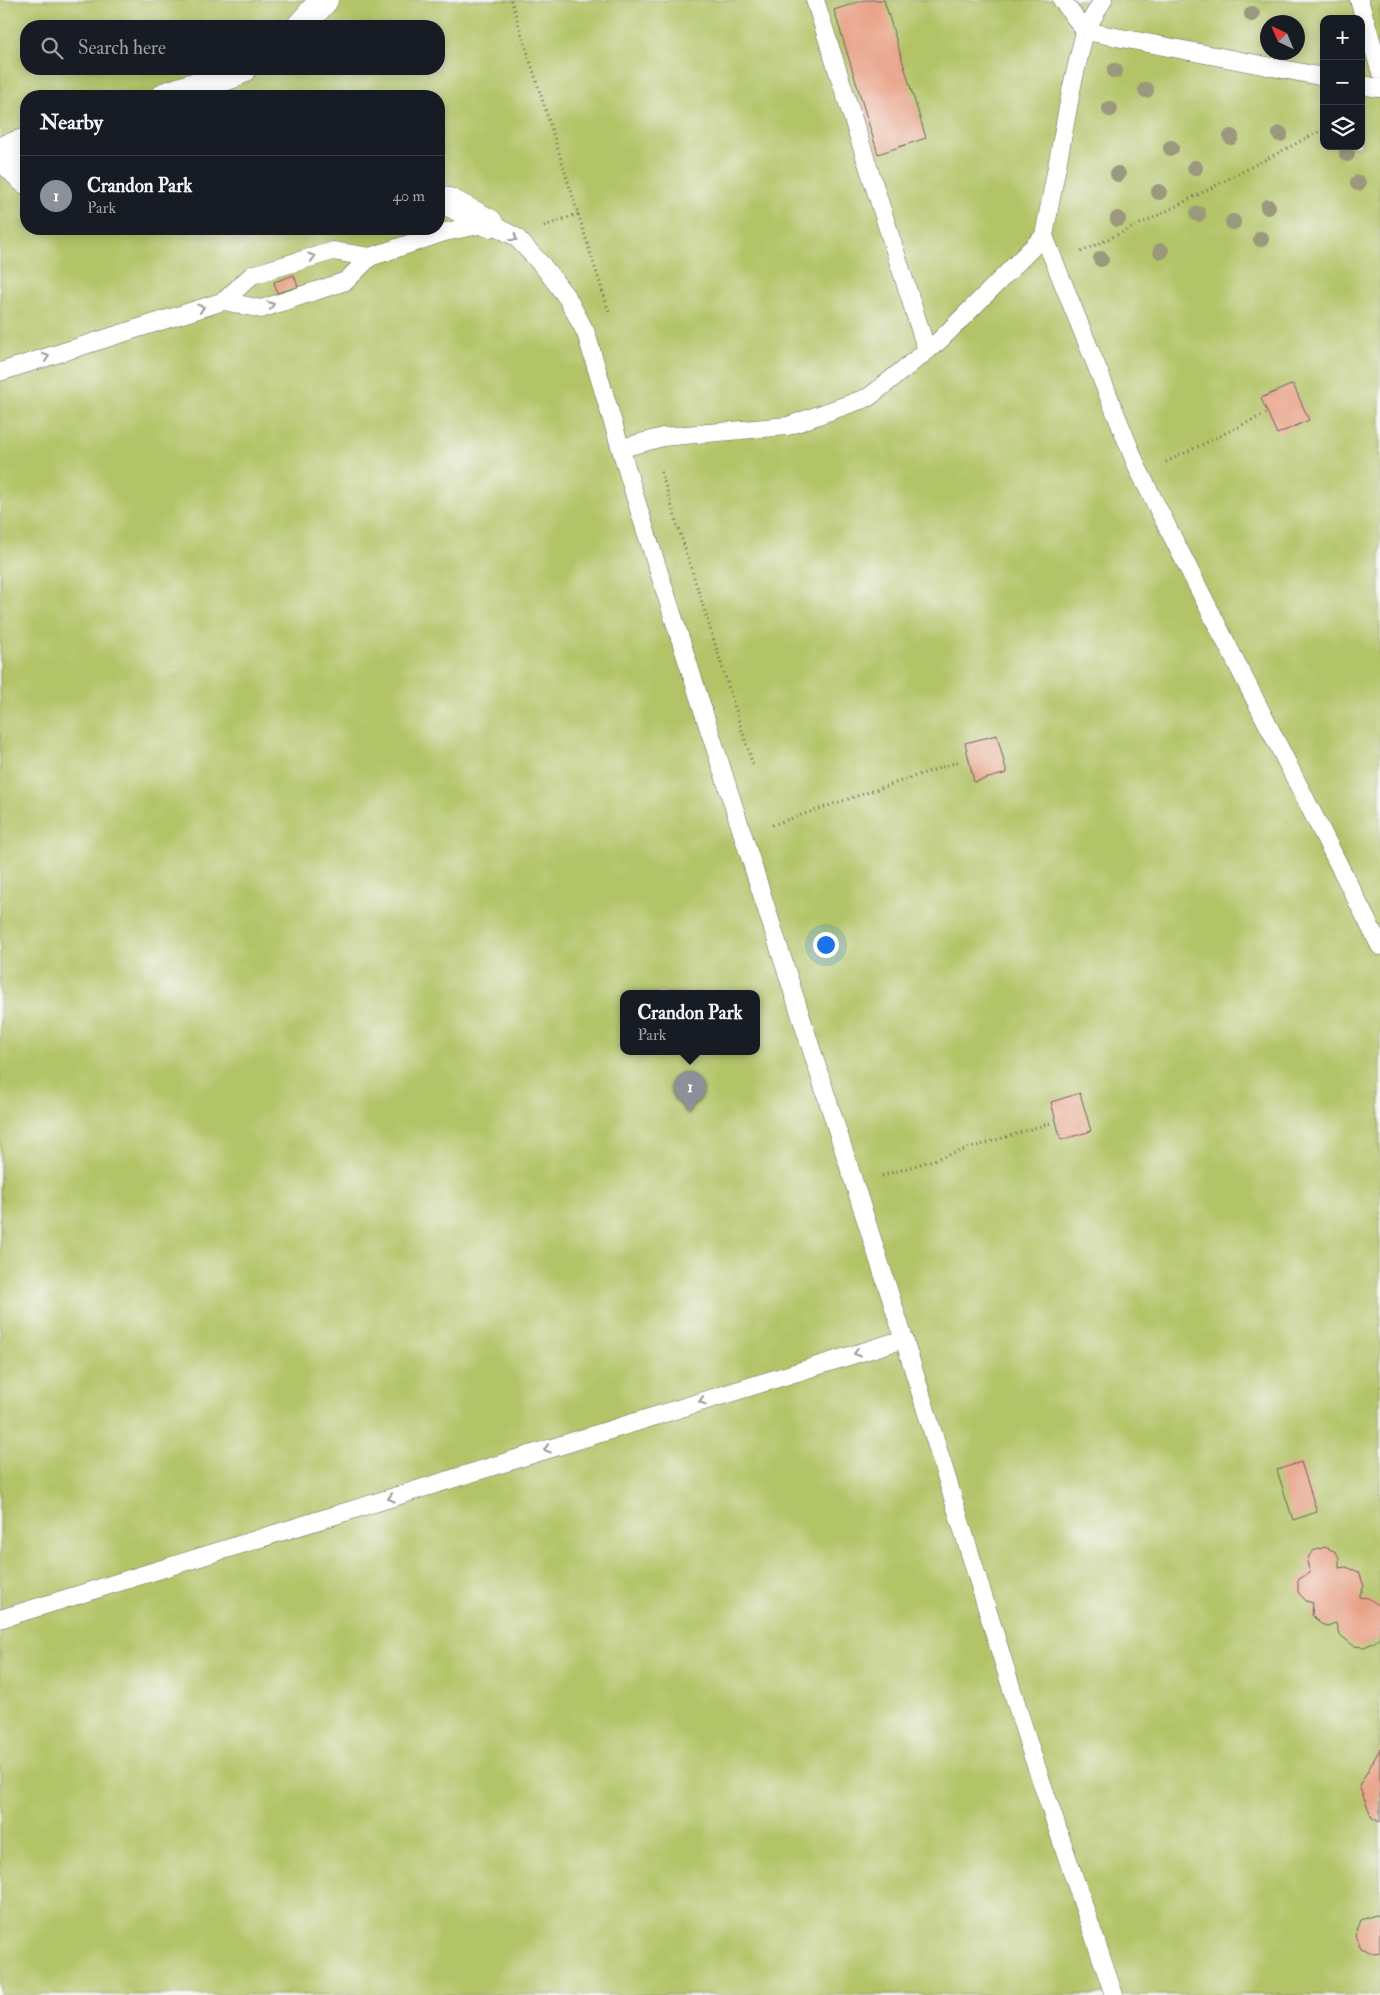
<!DOCTYPE html>
<html lang="en">
<head>
<meta charset="utf-8">
<style>
  :root { --surface:#171b24; --page:#242831; --text:#f1f3f6; --muted:#9ea1a6; --line:#363941; --accent:#8c9099 }
  body { margin:0; font-family:"IM FELL Double Pica",serif; background:var(--page); color:var(--text) }
  .controls { position:absolute; right:15px; top:15px; display:grid; overflow:hidden; border-radius:10px; box-shadow:0 2px 12px #0003 }
  .controls button { width:45px; height:45px; display:grid; place-items:center; padding:0; border:0; border-bottom:1px solid var(--line); background:var(--surface); color:var(--text); font:25px sans-serif }
  .compass { position:absolute; left:1260px; top:15px; width:45px; height:45px; border-radius:50%; background:var(--surface); box-shadow:0 2px 12px #0003; rotate:316deg }
  .you { position:absolute; left:825px; top:944px; width:18px; height:18px; margin:-12px; border:4px solid #fff; border-radius:50%; background:#1a73e8; box-shadow:0 0 0 8px #1a73e833 }
  .badge { display:grid; place-items:center; width:32px; height:32px; border-radius:50%; background:var(--accent); color:#fff; font-size:16px; font-weight:700 }
  .pin { position:absolute; translate:-50% -41px; filter:drop-shadow(0 1px 2px #0008) }
  .pin::after { content:''; position:absolute; top:26px; width:18px; height:15px; background:inherit; clip-path:polygon(0 0,100% 0,50% 100%) }
  .popup { position:absolute; left:620px; top:990px; width:140px; height:65px; box-sizing:border-box; display:grid; place-content:center; border-radius:10px; background:var(--surface); filter:drop-shadow(0 1px 4px #0005); font-size:16px; white-space:nowrap; color:var(--muted) }
  .popup b { font-size:19px; color:var(--text) }
  .popup::after { content:''; position:absolute; left:50%; top:100%; margin-left:-10px; border:10px solid transparent; border-top-color:var(--surface) }
  .list { margin:0; padding:0; list-style:none }
  h2 { display:flex; justify-content:space-between; align-items:center; height:65px; margin:0; padding:0 20px; font-size:21px }
  h2 small { font-size:16px; font-weight:400; color:var(--muted) }
  .list li { display:grid; grid-template-columns:32px 1fr auto; gap:15px; align-items:center; box-sizing:border-box; height:80px; padding:0 20px; border-top:1px solid var(--line) }
  .list b { display:block; font-size:19px; white-space:nowrap }
  .list p { margin:0; font-size:16px; white-space:nowrap; color:var(--muted) }
  .list em { font-size:16px; font-style:normal; color:var(--muted) }
  .icon { flex:none; width:28px; height:28px; fill:none; stroke:currentColor; stroke-width:2; stroke-linecap:round; stroke-linejoin:round }
  .map { position:relative; flex:none; width:1380px; height:1995px; overflow:hidden }
  .search { position:absolute; background:var(--surface); box-shadow:0 2px 12px #0003; left:20px; top:20px; width:425px; height:55px; display:flex; align-items:center; gap:12px; box-sizing:border-box; padding:0 18px; border-radius:20px; color:var(--muted); font-size:19px }
  .panel { position:absolute; background:var(--surface); box-shadow:0 2px 12px #0003; left:20px; top:90px; width:425px; height:145px; border-radius:20px }
  .map>svg:first-child { display:block }
  .green { fill:#b3c467; stroke:#687042; fill-rule:evenodd }
  .building { fill:#e8a085 }
  .lines { fill:none; stroke-linecap:round; stroke-linejoin:round }
  .lane-casing { stroke:#67635c; stroke-width:19 }
  .street-casing { stroke:#67635c; stroke-width:29 }
  .path { stroke:#67635c; stroke-width:3; stroke-dasharray:1 4; stroke-linecap:butt }
  .lane { stroke:#fff; stroke-width:18 }
  .street { stroke:#fff; stroke-width:28 }
  .tree { fill:#9a987d }
  .oneway { stroke:#999 }
</style>
</head>
<body>
<div class="map">
<svg width="1380" height="1995" viewBox="0 0 1380 1995">
  <rect width="100%" height="100%" fill="#f6f6f2"/>
  <filter id="ink" filterUnits="userSpaceOnUse"><feTurbulence type="fractalNoise" baseFrequency=".02" numOctaves="2"/><feDisplacementMap in="SourceGraphic" scale="10" xChannelSelector="R" yChannelSelector="G"/><feConvolveMatrix kernelMatrix="1 2 1 2 8 2 1 2 1" color-interpolation-filters="sRGB"/></filter>
  <filter id="wash" filterUnits="userSpaceOnUse"><feTurbulence type="fractalNoise" baseFrequency=".0096" numOctaves="4" result="noise"/><feDisplacementMap in="SourceGraphic" scale="20" xChannelSelector="R" yChannelSelector="G"/><feGaussianBlur stdDeviation="1.12" result="paint"/><feColorMatrix in="noise" values="0 0 0 0 0 0 0 0 0 0 0 0 0 0 0 0 0 1.4 0 .05"/><feComposite in="paint" operator="in"/></filter>
  <g filter="url(#wash)">
    <rect width="100%" height="100%" fill="#f3e7d3"/>
    <path class="green" d="M0 0H1380V1995H0ZM1324 19H1361V146H1324ZM1268 22H1298V52H1268ZM26 26H439V69H26ZM26 96H439V229H26ZM624 993H756V1051H624Z"/>
    <g id="blocks">
      <g class="building">
        <path d="M864 0H884L926 138 878 154 834 10Z"/>
        <path d="M294 275 298 287 277 293 274 282Z"/>
        <path d="M1293 384 1309 420 1277 434 1261 398Z"/>
        <path d="M997 735 1007 773 974 782 965 743Z"/>
        <path d="M1080 1093 1091 1131 1061 1140 1051 1102Z"/>
        <path d="M1301 1462 1317 1512 1293 1520 1277 1470Z"/>
        <path d="M1325 1547 1336 1552 1339 1558V1568L1346 1567 1359 1572 1364 1586 1359 1597 1368 1598 1380 1606V1638L1373 1643 1364 1647 1354 1646 1339 1634 1336 1623 1327 1626 1321 1624 1312 1615 1313 1603 1306 1601 1298 1592V1580L1310 1572 1307 1562 1309 1556 1313 1551Z"/>
        <path d="M1380 1749V1822L1372 1818 1359 1786Z"/>
        <path d="M1375 1915 1380 1916V1953L1375 1954 1360 1948 1355 1935 1361 1920Z"/>
      </g>
    </g>
  </g>
  <g filter="url(#ink)">
    <use href="#blocks" fill-opacity="0" stroke="#67635c" stroke-width="1"/>
    <g class="lines">
      <defs>
        <g id="lane">
          <path d="M815 0 927 351"/>
          <path d="M1062 0 1085 31 1324 77"/>
          <path d="M1103 0 1085 31 1072 86 1044 236 1138 469 1380 946"/>
          <path d="M1359 0 1380 70"/>
          <path d="M1361 85 1380 88"/>
          <path d="M224 301 261 309 346 281 370 257 445 232 489 223 516 237 543 266 568 299 586 333 640 513 904 1339 1029 1745 1114 1995"/>
          <path d="M0 372 224 301 252 275 333 251 370 257"/>
          <path d="M622 448 663 437 788 426 869 397 939 341 1044 236"/>
          <path d="M0 1619 904 1339"/>
        </g>
        <g id="street">
          <path d="M301 26 324 0"/>
          <path d="M166 96 233 74 242 69"/>
          <path d="M0 151 26 142"/>
          <path d="M0 154 26 180"/>
          <path d="M439 200 449 202 489 223"/>
        </g>
      </defs>
      <use href="#lane" class="lane-casing"/>
      <use href="#street" class="street-casing"/>
      <g class="path">
        <path d="M511 0 609 312"/>
        <path d="M544 226 578 214"/>
        <path d="M1081 252 1159 215 1324 129"/>
        <path d="M1166 462 1267 413"/>
        <path d="M661 472 753 765"/>
        <path d="M772 825 960 761"/>
        <path d="M882 1176 1050 1123"/>
      </g>
      <use href="#lane" class="lane"/>
      <use href="#street" class="street"/>
    </g>
    <g class="tree">
      <circle cx="1252" cy="14" r="8"/>
      <circle cx="1115" cy="71" r="8"/>
      <circle cx="1146" cy="90" r="8"/>
      <circle cx="1110" cy="109" r="8"/>
      <circle cx="1280" cy="134" r="8"/>
      <circle cx="1231" cy="137" r="8"/>
      <circle cx="1171" cy="148" r="8"/>
      <circle cx="1347" cy="154" r="8"/>
      <circle cx="1195" cy="168" r="8"/>
      <circle cx="1118" cy="174" r="8"/>
      <circle cx="1358" cy="183" r="8"/>
      <circle cx="1159" cy="192" r="8"/>
      <circle cx="1268" cy="207" r="8"/>
      <circle cx="1198" cy="214" r="8"/>
      <circle cx="1118" cy="219" r="8"/>
      <circle cx="1233" cy="222" r="8"/>
      <circle cx="1261" cy="239" r="8"/>
      <circle cx="1161" cy="251" r="8"/>
      <circle cx="1101" cy="259" r="8"/>
    </g>
    <defs><path id="oneway-chevron" d="M-2-3.5L2.5 0L-2 3.5" fill="none" stroke-width="1.6" stroke-linecap="round" stroke-linejoin="round" transform="scale(1.25)"/></defs>
    <g class="oneway">
      <use href="#oneway-chevron" transform="translate(514 238) rotate(37)"/>
      <use href="#oneway-chevron" transform="translate(312 257) rotate(-17)"/>
      <use href="#oneway-chevron" transform="translate(271 305) rotate(-18)"/>
      <use href="#oneway-chevron" transform="translate(201 308) rotate(-18)"/>
      <use href="#oneway-chevron" transform="translate(46 357) rotate(-18)"/>
      <use href="#oneway-chevron" transform="translate(857 1353) rotate(163)"/>
      <use href="#oneway-chevron" transform="translate(702 1401) rotate(163)"/>
      <use href="#oneway-chevron" transform="translate(547 1449) rotate(163)"/>
      <use href="#oneway-chevron" transform="translate(391 1498) rotate(163)"/>
    </g>
  </g>
</svg>
<div class="controls">
<button>+</button>
<button>−</button>
<button><svg class="icon" aria-label="layers" viewBox="0 0 24 24"><path d="M12 4l9 5-9 5-9-5zM3 14l9 5 9-5"/></svg></button>
</div>
<svg class="compass" viewBox="-18 -18 36 36"><path d="M0-13l5 13h-10z" fill="#e53935"/><path d="M0 13l5-13h-10z" fill="#9ea1a6"/></svg>
<div class="you"></div>
<div class="pin badge" style="left:690px;top:1112px">1</div>
<div class="popup"><b>Crandon Park</b>Park</div>
<div class="search"><svg class="icon" aria-label="search" viewBox="0 0 24 24"><circle cx="10" cy="10" r="6"/><path d="M15 15l6 6"/></svg>Search here</div>
<section class="panel">
<h2>Nearby<small></small></h2>
<ul class="list">
<li><span class="badge">1</span><div><b>Crandon Park</b><p>Park</p></div><em>40 m</em></li>
</ul>
</section>
</div>
</body>
</html>
